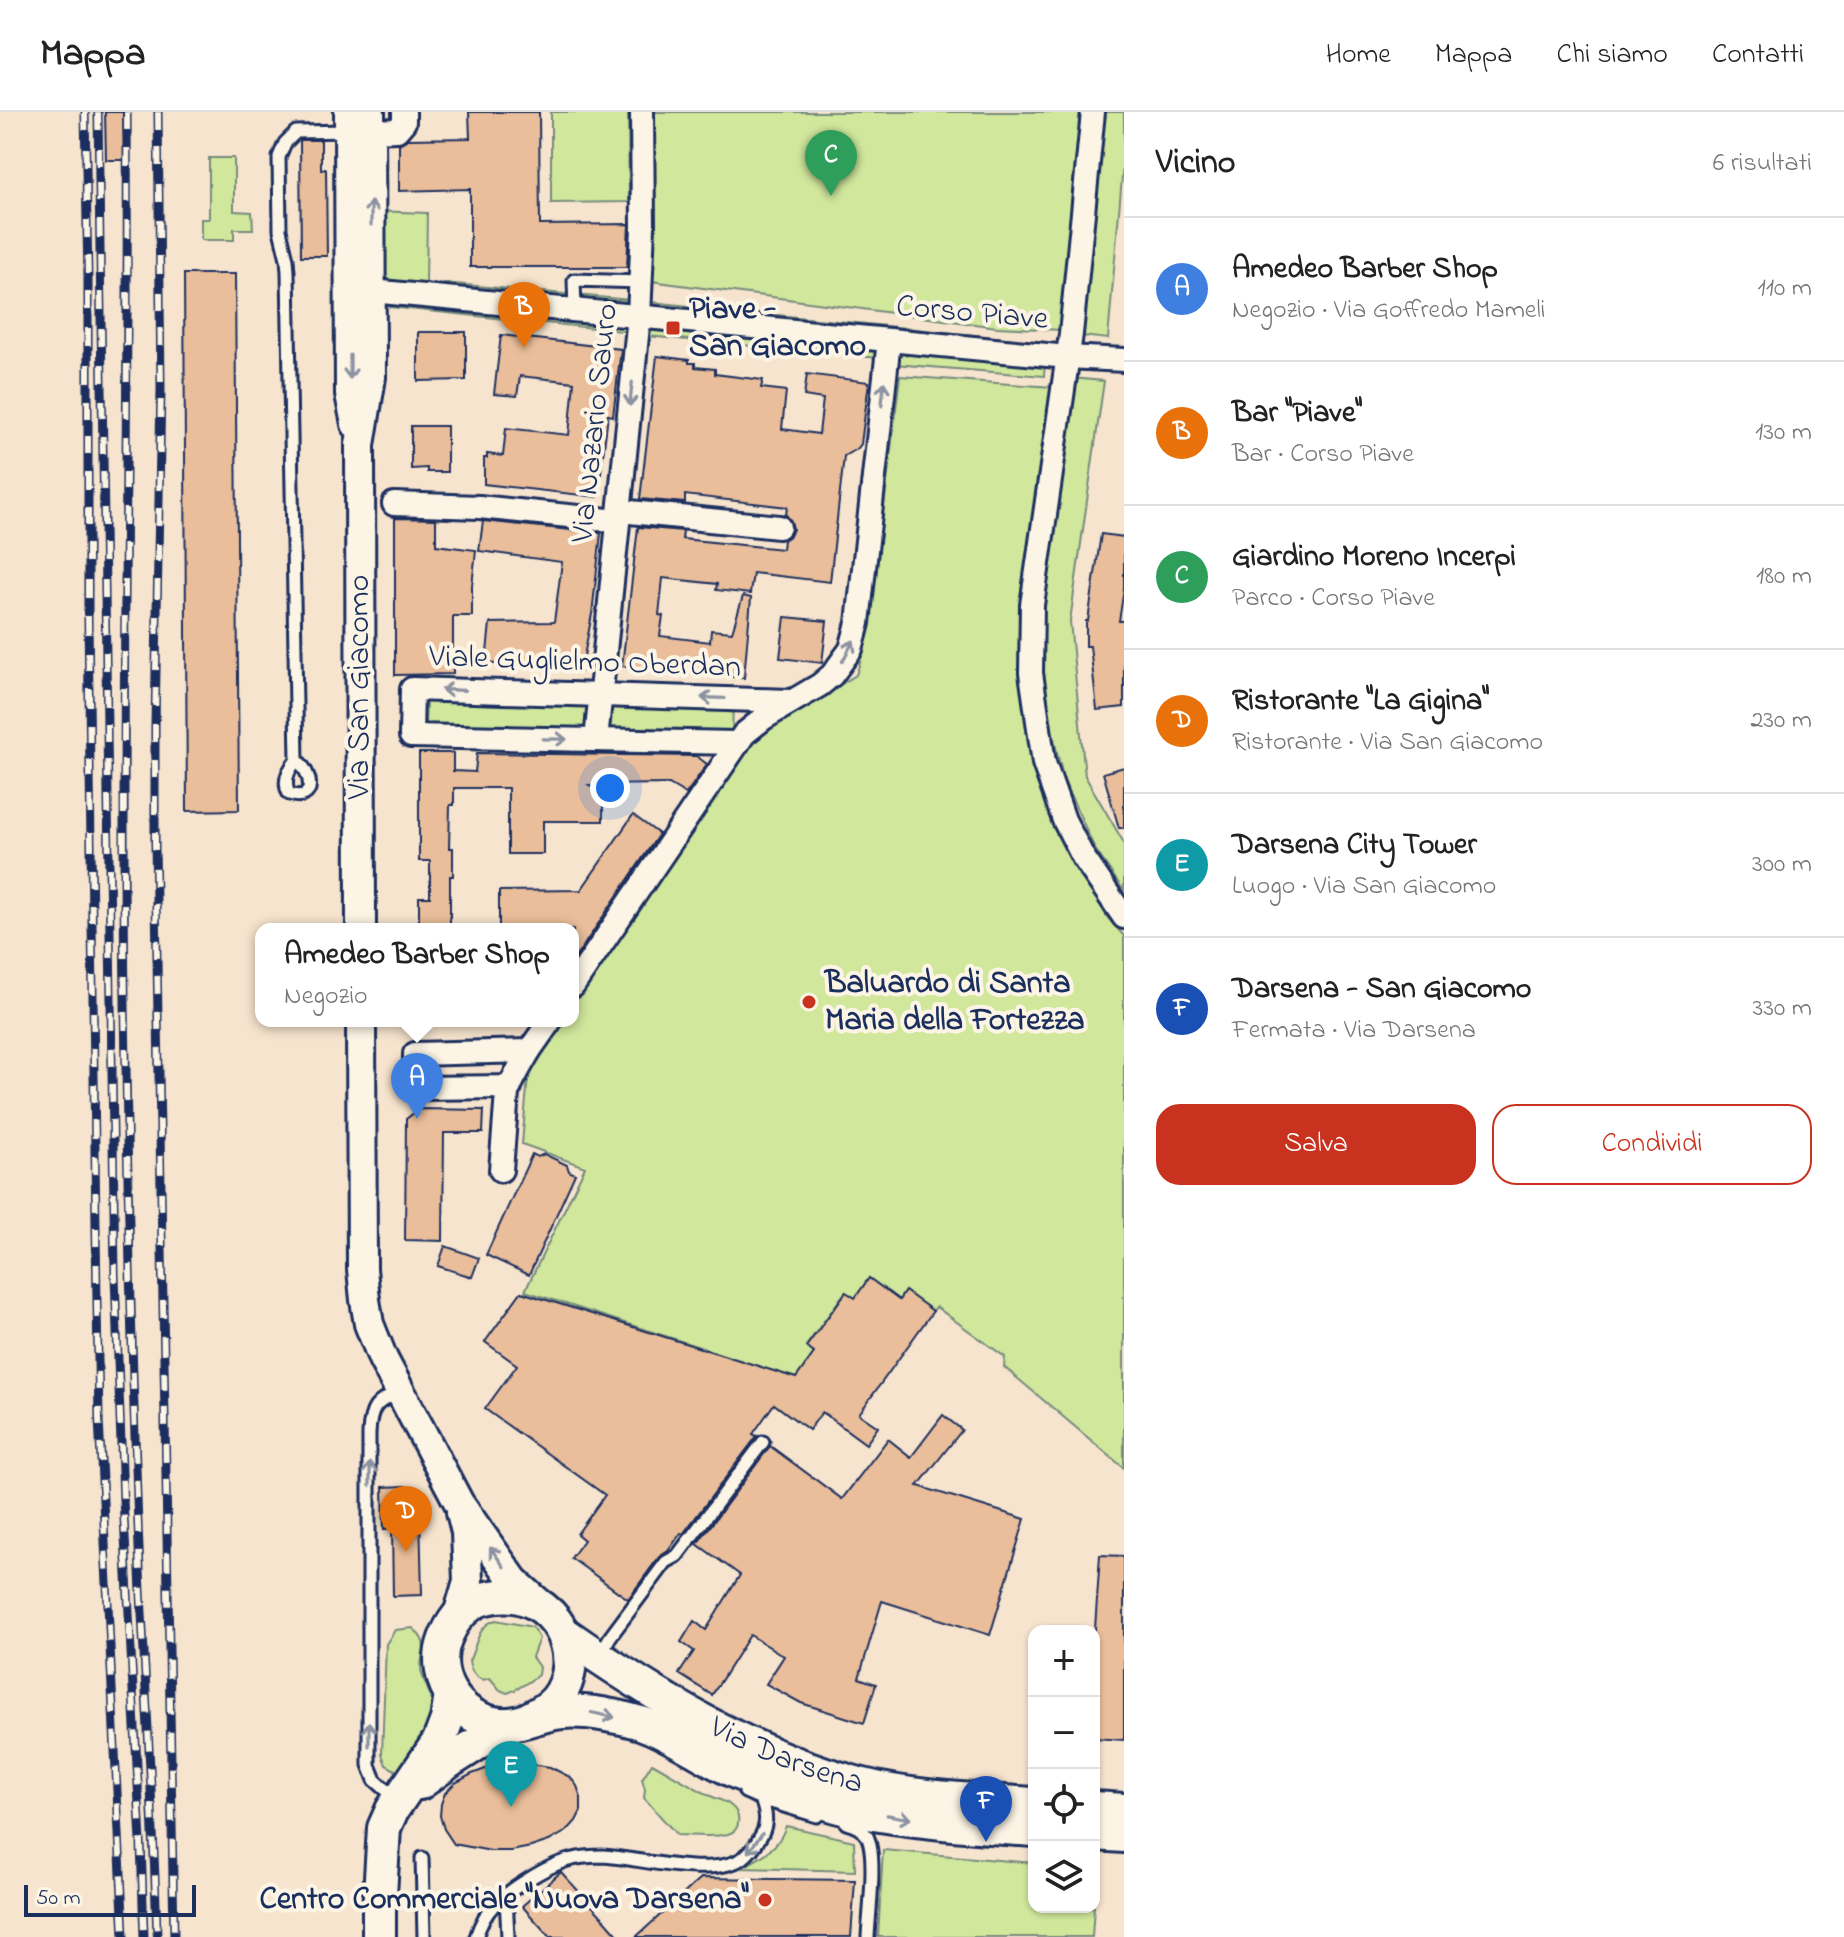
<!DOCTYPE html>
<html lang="it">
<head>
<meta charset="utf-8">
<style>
  :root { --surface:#fff; --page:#f2f2f2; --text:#222; --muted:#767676; --line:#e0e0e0; --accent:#c8321e }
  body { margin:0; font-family:"Indie Flower",sans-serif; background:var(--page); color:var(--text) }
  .controls { position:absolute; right:24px; bottom:24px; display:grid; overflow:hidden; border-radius:16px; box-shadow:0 2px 6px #0004 }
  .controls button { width:72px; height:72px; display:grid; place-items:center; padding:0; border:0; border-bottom:2px solid var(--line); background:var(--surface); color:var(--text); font:40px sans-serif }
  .scale { position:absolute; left:24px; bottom:20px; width:172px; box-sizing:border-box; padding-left:8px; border:4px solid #1b2f5e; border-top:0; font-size:22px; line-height:28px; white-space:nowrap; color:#1b2f5e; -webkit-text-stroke:6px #fcf5e5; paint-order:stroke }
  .you { position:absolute; left:610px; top:676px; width:28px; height:28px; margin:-20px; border:6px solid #fff; border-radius:50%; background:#1a73e8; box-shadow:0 0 0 12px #1a73e833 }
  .badge { display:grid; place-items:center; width:52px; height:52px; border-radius:50%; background:var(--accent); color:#fff; font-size:26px; font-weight:700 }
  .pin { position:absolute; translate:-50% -66px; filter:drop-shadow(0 2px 4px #0008) }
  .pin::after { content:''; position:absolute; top:42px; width:28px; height:24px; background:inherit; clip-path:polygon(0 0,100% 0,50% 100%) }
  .popup { position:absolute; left:255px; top:811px; width:324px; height:104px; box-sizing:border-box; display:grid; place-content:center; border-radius:16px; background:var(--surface); filter:drop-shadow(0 2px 6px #0005); font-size:26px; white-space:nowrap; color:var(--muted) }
  .popup b { font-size:30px; color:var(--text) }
  .popup::after { content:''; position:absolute; left:50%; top:100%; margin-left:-16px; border:16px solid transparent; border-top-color:var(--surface) }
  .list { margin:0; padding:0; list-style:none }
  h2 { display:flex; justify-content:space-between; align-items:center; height:104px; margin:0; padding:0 32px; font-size:34px }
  h2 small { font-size:26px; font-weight:400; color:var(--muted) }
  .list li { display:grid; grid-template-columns:52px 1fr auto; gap:24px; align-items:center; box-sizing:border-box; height:144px; padding:0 32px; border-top:2px solid var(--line) }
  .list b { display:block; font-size:30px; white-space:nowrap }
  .list p { margin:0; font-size:26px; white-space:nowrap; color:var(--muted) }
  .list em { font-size:26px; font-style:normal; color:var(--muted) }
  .actions { display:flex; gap:16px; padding:24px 32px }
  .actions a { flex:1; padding:18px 0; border:2px solid var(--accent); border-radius:24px; text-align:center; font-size:28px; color:var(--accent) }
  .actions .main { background:var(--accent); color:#fff }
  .icon { flex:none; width:44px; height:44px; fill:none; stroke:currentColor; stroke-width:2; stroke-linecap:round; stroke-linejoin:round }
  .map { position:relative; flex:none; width:1124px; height:1825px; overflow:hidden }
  header { display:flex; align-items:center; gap:48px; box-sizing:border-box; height:112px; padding:0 40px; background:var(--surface); border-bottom:2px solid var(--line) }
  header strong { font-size:38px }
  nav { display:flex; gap:44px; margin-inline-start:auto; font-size:28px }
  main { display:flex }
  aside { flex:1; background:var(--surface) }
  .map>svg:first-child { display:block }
  .green { fill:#d0e79c; stroke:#768b7d; stroke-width:2 }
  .building { fill:#eabe9a; stroke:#1b2f5e; stroke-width:2 }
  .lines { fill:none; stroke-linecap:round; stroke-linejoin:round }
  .service-casing { stroke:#1b2f5e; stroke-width:17 }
  .minor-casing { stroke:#1b2f5e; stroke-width:28 }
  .tertiary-casing { stroke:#1b2f5e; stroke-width:34 }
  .secondary-casing { stroke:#1b2f5e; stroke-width:38 }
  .service { stroke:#fcf5e5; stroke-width:11 }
  .minor { stroke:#fcf5e5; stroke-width:22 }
  .tertiary { stroke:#fcf5e5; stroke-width:28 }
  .secondary { stroke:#fcf5e5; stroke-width:32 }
  .rail-casing { stroke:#1b2f5e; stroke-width:9 }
  .rail { stroke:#fcf5e5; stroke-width:6; stroke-dasharray:18; stroke-linecap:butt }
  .oneway { stroke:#8c92a2 }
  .poi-dot { fill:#c8321e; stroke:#fcf5e5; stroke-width:3 }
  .labels { text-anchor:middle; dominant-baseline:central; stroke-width:8; stroke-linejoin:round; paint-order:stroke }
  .poi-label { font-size:32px; font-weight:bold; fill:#1b2f5e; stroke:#fcf5e5; text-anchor:start }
  .street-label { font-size:32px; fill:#1b2f5e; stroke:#fcf5e5 }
</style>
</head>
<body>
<header>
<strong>Mappa</strong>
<nav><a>Home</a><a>Mappa</a><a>Chi siamo</a><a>Contatti</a></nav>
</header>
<main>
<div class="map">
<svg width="1124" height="1825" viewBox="0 0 1124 1825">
  <rect width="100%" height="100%" fill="#f7e4ce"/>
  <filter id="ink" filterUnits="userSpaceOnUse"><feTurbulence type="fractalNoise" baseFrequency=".0125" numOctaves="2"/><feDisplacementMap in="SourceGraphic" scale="16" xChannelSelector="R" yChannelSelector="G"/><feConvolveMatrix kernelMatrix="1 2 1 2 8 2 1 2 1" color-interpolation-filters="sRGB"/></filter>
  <g filter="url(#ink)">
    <g class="green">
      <path d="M551 0H628L629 90 551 91Z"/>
      <path d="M651 0H1085L1062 218 997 215 651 169Z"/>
      <path d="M1102 0H1124V42L1108 227 1082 224Z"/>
      <path d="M209 46H234V99L252 100 253 117H234V128H201V107H209Z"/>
      <path d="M374 99 427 101 426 173 374 172Z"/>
      <path d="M444 171 630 188 629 197 443 181Z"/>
      <path d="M388 186 632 211 631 220 390 195Z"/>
      <path d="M651 190 1044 230 1043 238 650 199Z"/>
      <path d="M648 214 879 237 878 246 647 224Z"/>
      <path d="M897 236 1045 248 1044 264 894 252Z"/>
      <path d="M900 264 1053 275 1021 555 1078 755 1107 805 1124 824V1356L1004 1255 1005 1245 936 1195 933 1199 905 1180 899 1188 869 1166 855 1186 845 1180 806 1234 814 1241 796 1266 525 1179 585 1055 522 1032 529 953 559 909H573V888L746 631 856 563 868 525Z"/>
      <path d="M1070 266 1104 269 1070 509 1085 664 1124 731V779L1095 737 1064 669 1042 578 1040 494Z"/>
      <path d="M426 584 588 588 587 623 425 618Z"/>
      <path d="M609 589 733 592 732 624 608 621Z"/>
      <path d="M496 1508 532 1515 539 1526 532 1545 539 1555 538 1563C532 1568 515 1579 507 1581L500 1578 490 1566 483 1568C474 1565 470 1558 469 1549 477 1534 477 1513 496 1508Z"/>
      <path d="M413 1516C431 1534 421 1536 421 1557 422 1569 432 1581 432 1593 434 1618 416 1645 397 1659L386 1653 382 1642 386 1532 395 1518Z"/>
      <path d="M652 1651C672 1662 692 1675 713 1685 719 1688 725 1689 730 1693 741 1701 742 1718 728 1722 712 1726 692 1723 677 1723L644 1686 645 1677 642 1667Z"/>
      <path d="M786 1714 854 1729 855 1759 741 1756C762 1745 778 1737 786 1714Z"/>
      <path d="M883 1738 1034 1751V1795H1094L1092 1825H878Z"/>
    </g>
    <g class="building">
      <path d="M105 0H123L124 48H106Z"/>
      <path d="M469 0H539L540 113 629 112 627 155H470V77L399 79V32L408 27 470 26Z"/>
      <path d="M300 28H321V58L326 57 327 144H301Z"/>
      <path d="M184 162H235L239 698 187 699Z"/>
      <path d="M418 220H466V268L418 269Z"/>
      <path d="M501 223 621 237 613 304 608 303 598 385 484 372V346H487V342L503 344 506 316 569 323 574 270 520 264 517 284 494 282Z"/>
      <path d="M657 244 689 248V251H695V255L715 257V262L763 268 761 276 786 279 782 317 819 322 823 287 804 284 807 262 869 270 861 332 858 336 844 344 830 470 753 461 750 482 716 478 717 472 663 466 659 503 663 504 660 524 710 530 711 518 732 520 743 484 751 486 744 566 622 554 638 415 683 419 682 427 782 437 783 428 790 424 793 417 791 409 786 403 787 395 685 383V391L640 387Z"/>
      <path d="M411 314H447V360H427V356L411 357Z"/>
      <path d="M395 406 436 407V433L476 438 472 474V504H453V562L395 563Z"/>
      <path d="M483 409 601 421 592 502 581 560 486 551 490 511 554 510 562 450 479 439Z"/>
      <path d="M1101 422 1124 425V477L1119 509H1124V595L1097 598 1090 534H1086V509H1088Z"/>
      <path d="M785 505 827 509 822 551 780 546Z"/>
      <path d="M419 641H453V659L475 660 477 641 696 644 707 652 686 682 669 672 589 673 603 683V709H543V742H508V676H454V693H450L449 736H453V764H450V817H419V785H430V749H419Z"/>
      <path d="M1124 655V716H1119L1103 661Z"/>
      <path d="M633 703 659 722 573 849V817H499V779L581 778Z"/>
      <path d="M419 997 484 998 483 1021H444L443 1129 405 1128 406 1007Z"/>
      <path d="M532 1042 538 1045 544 1042 567 1053 569 1059 575 1062 529 1163 486 1143Z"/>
      <path d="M445 1134 479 1146 472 1165 438 1154Z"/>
      <path d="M869 1166 899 1188 905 1179 933 1199 859 1302 878 1315 866 1332 822 1300 809 1318 774 1292 753 1322 757 1324 683 1422 681 1421 668 1439 659 1445 628 1487 571 1446 584 1428 577 1422 605 1383 485 1297 517 1253 485 1230 521 1180 796 1266 814 1241 806 1235 846 1180 855 1186Z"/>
      <path d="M943 1303 962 1318 918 1374 1025 1407 990 1523 882 1489 859 1566 876 1572 864 1611 801 1591 766 1572 784 1544 750 1523 712 1583 679 1562 694 1539 681 1530 694 1509 706 1518 740 1463 697 1432 770 1334 842 1387 888 1327 911 1345Z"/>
      <path d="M405 1374V1388L412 1387 413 1404 420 1403 422 1483 393 1484 392 1416 384 1417 383 1375Z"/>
      <path d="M1100 1443 1124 1444V1628L1094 1626V1531Z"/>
      <path d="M511 1652H531L550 1655 570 1665 577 1674 581 1686V1699L576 1709 567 1719 549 1729 531 1735 511 1739H491L454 1732 444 1717 440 1704 441 1692 445 1681 455 1671 472 1662 491 1655Z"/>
      <path d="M561 1760 605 1808 620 1825H550L522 1794Z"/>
      <path d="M701 1766 855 1768 851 1825H636Z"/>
    </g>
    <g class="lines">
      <defs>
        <g id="service">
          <path d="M575 198 574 168 641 170"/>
          <path d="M297 648C312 661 318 691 289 682 283 670 288 658 297 648L288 160 287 147 280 118 279 45 285 31 296 20 348 19"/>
          <path d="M601 1541 610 1525 666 1450 677 1444 763 1330"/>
          <path d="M761 1687 817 1704"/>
          <path d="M398 1688 375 1668 369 1653V1322C370 1297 375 1289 399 1281"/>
          <path d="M846 1711C854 1713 862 1716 867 1724 877 1743 869 1801 868 1825"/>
          <path d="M422 1746 424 1825"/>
          <path d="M506 1784 508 1825"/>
          <path d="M476 1825C480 1813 485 1802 494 1793 510 1777 551 1751 573 1747 582 1745 594 1744 603 1744 640 1746 711 1767 743 1746 749 1741 755 1734 759 1727 768 1713 767 1703 761 1687L745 1680"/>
        </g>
        <g id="minor">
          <path d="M1093 0 1071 222 1032 493 1031 561 1044 651 1064 708 1083 745 1124 805"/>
          <path d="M370 19 397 18 404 10V0"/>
          <path d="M371 179 1068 245 1124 248"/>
          <path d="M394 392 479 395 618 409"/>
          <path d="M620 399 779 415"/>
          <path d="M596 628 639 204 643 115 642 0"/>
          <path d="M736 631 411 624 412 577 791 589"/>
          <path d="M573 874 744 622 764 606 820 573 832 563 851 537 858 511 889 228"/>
          <path d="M529 939 550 909"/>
          <path d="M501 1058 507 981C513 966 521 953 529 939L415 942V976L510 975"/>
        </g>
        <g id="tertiary">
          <path d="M349 0 350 282 356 312"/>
          <path d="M361 817 360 333 371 265 370 0"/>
          <path d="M361 909 362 1157 365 1188 369 1212 383 1247 459 1391 514 1469 541 1493"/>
          <path d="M458 1503 468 1469 466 1420 461 1400"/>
        </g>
        <g id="secondary">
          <path id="s1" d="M565 1522C654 1584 746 1641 852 1670 906 1686 977 1688 1034 1692"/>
          <path d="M526 1608C537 1603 548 1597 556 1588 591 1544 553 1477 498 1484 490 1485 483 1486 475 1490 460 1499 452 1510 445 1527 429 1569 464 1615 510 1612 528 1610 545 1601 563 1600 586 1598 618 1604 641 1611 673 1622 706 1647 738 1661 756 1669 776 1674 795 1681 814 1687 834 1695 853 1698 913 1710 973 1714 1034 1718"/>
          <path d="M420 1671 450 1649 508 1612"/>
          <path d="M1094 1696 1124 1698"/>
          <path d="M1094 1722 1124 1724"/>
          <path d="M379 1825V1799L384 1716 392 1698 439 1629 447 1608 451 1583"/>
        </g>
      </defs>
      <use href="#service" class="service-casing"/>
      <use href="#minor" class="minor-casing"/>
      <use href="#tertiary" class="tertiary-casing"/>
      <use href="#secondary" class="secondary-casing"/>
      <use href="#service" class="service"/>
      <use href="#minor" class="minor"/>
      <use href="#tertiary" class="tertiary"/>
      <use href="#secondary" class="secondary"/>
      <defs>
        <g id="rail">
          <path d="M85 0 88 168V506L97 1192 99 1306 124 1825"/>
          <path d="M98 0 115 1164 123 1387 141 1730 144 1825"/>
          <path d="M127 0C129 297 121 593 125 890 127 1055 131 1220 137 1385 142 1532 153 1678 157 1825"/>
          <path d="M158 0 161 275 155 613V732L174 1825"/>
        </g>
      </defs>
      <use href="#rail" class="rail-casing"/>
      <use href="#rail" class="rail"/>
    </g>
    <defs><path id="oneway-shaft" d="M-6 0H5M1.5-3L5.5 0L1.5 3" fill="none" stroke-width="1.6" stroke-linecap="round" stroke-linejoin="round" transform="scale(2)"/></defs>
    <g class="oneway">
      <use href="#oneway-shaft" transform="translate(371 101) rotate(-90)"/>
      <use href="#oneway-shaft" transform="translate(350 255) rotate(90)"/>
      <use href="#oneway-shaft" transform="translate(631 282) rotate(96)"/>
      <use href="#oneway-shaft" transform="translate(883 282) rotate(-84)"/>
      <use href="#oneway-shaft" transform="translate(848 539) rotate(-62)"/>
      <use href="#oneway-shaft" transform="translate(453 578) rotate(-178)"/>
      <use href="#oneway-shaft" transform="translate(713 586) rotate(-178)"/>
      <use href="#oneway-shaft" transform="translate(555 627) rotate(1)"/>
      <use href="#oneway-shaft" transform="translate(370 1362) rotate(-90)"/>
      <use href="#oneway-shaft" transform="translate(497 1445) rotate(-126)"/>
      <use href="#oneway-shaft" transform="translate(603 1603) rotate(12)"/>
      <use href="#oneway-shaft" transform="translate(369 1622) rotate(-90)"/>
      <use href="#oneway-shaft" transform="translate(899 1705) rotate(10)"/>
      <use href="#oneway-shaft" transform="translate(755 1731) rotate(127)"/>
    </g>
  </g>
  <g class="poi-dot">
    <rect x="665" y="208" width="16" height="16" rx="4"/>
    <circle cx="809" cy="890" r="8"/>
    <circle cx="765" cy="1788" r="8"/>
  </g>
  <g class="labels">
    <g class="poi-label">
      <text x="689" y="198">Piave -<tspan x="689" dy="37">San Giacomo</tspan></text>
      <text x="825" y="872">Baluardo di Santa<tspan x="825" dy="37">Maria della Fortezza</tspan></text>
      <text x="749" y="1788" text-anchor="end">Centro Commerciale "Nuova Darsena"</text>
    </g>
    <g class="street-label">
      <text transform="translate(972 202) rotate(5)">Corso Piave</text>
      <text transform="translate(596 311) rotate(-84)">Via Nazario Sauro</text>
      <text transform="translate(585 551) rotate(2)">Viale Guglielmo Oberdan</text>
      <text transform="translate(360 575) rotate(-90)">Via San Giacomo</text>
      <text stroke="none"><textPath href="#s1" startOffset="254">Via Darsena</textPath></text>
    </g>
  </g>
</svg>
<div class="controls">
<button>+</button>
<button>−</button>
<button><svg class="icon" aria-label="locate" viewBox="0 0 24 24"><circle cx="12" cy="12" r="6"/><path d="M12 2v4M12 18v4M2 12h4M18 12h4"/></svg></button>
<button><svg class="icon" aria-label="layers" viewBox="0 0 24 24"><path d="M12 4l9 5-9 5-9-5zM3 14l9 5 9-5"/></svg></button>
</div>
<div class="scale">50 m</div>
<div class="you"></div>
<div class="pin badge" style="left:417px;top:1007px;background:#3f7fe0">A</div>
<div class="popup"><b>Amedeo Barber Shop</b>Negozio</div>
<div class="pin badge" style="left:524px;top:236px;background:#e8710a">B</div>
<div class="pin badge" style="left:831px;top:84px;background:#2e9e5b">C</div>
<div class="pin badge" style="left:406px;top:1440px;background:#e8710a">D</div>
<div class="pin badge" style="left:511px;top:1695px;background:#0f9aa8">E</div>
<div class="pin badge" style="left:986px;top:1730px;background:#1a4fb4">F</div>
</div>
<aside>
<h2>Vicino<small>6 risultati</small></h2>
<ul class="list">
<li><span class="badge" style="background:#3f7fe0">A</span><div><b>Amedeo Barber Shop</b><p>Negozio · Via Goffredo Mameli</p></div><em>110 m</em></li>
<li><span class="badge" style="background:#e8710a">B</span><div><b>Bar &quot;Piave&quot;</b><p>Bar · Corso Piave</p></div><em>130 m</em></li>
<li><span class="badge" style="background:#2e9e5b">C</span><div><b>Giardino Moreno Incerpi</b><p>Parco · Corso Piave</p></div><em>180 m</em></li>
<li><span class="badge" style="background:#e8710a">D</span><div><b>Ristorante &quot;La Gigina&quot;</b><p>Ristorante · Via San Giacomo</p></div><em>230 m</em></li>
<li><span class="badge" style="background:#0f9aa8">E</span><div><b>Darsena City Tower</b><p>Luogo · Via San Giacomo</p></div><em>300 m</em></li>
<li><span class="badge" style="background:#1a4fb4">F</span><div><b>Darsena - San Giacomo</b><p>Fermata · Via Darsena</p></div><em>330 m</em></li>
</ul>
<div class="actions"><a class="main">Salva</a><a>Condividi</a></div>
</aside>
</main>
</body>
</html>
